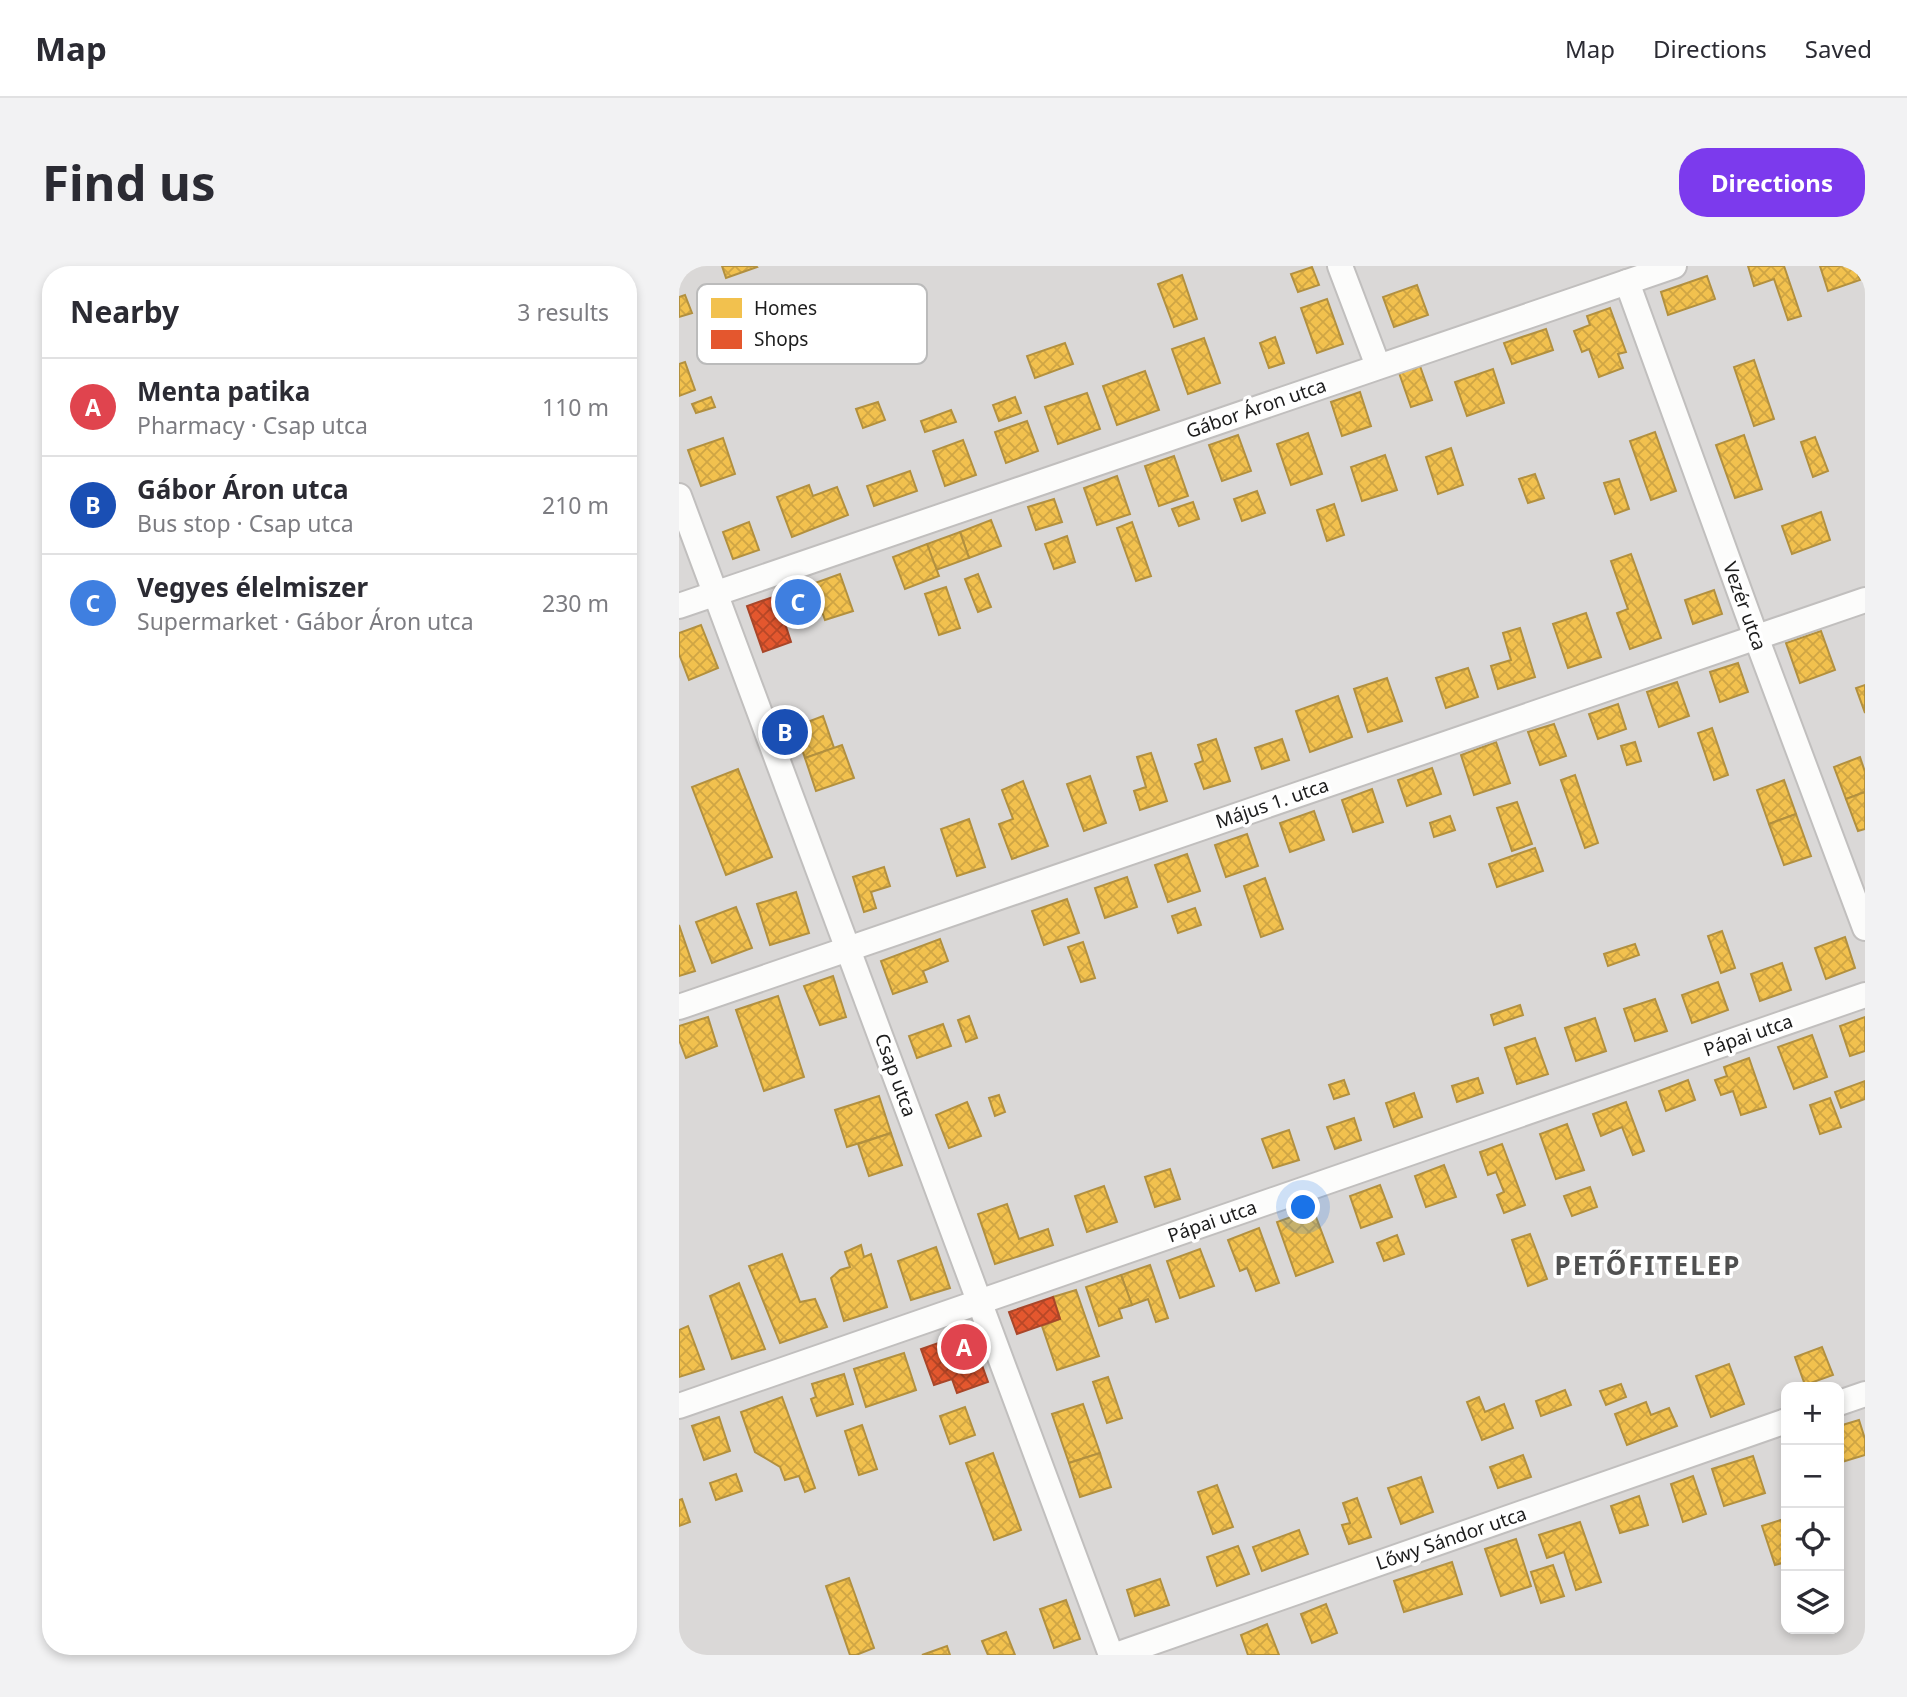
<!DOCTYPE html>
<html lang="en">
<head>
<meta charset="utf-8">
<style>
  :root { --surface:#fff; --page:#f2f2f3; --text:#2b2b33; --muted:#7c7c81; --line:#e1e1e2; --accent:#7c3aed }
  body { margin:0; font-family:"Noto Sans",sans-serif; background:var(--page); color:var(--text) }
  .controls { position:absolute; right:21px; bottom:21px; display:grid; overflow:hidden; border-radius:14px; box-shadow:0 4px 10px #0003 }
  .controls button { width:63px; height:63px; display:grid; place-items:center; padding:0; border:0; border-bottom:2px solid var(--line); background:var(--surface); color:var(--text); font:35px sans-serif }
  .you { position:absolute; left:625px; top:942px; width:24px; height:24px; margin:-18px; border:5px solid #fff; border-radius:50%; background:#1a73e8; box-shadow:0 0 0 10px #1a73e833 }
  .badge { display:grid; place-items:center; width:46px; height:46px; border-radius:50%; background:var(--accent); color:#fff; font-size:23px; font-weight:700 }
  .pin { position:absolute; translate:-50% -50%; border:4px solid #fff; box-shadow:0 2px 7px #0006 }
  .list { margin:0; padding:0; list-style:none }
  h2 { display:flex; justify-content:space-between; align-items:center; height:91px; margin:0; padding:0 28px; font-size:30px }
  h2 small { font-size:23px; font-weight:400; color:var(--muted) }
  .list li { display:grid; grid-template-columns:46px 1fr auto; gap:21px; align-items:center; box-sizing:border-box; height:98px; padding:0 28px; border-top:2px solid var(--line) }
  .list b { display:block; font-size:26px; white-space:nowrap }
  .list p { margin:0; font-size:23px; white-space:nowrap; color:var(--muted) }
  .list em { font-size:23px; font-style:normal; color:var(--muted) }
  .icon { flex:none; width:38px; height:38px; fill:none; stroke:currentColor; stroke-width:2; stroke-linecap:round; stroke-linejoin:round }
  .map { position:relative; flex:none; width:1186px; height:1389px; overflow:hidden; border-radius:28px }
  header { display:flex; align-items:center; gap:42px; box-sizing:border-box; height:98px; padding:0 35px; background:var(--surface); border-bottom:2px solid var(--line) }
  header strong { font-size:33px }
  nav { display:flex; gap:38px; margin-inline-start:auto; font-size:24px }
  .intro { display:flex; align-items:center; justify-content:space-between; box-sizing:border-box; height:168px; padding:0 42px }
  h1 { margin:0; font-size:49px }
  .button { padding:18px 32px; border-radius:28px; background:var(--accent); color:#fff; font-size:24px; font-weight:700 }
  main { display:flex; gap:42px; padding:0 42px }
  aside { flex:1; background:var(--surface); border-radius:28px; box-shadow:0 4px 10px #0003 }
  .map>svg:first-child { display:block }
  .residential { fill:#dad8d7; fill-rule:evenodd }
  .homes { fill:url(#homes-cross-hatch); stroke:#b2903f; stroke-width:2 }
  .shops { fill:url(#shops-cross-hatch); stroke:#a84629; stroke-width:2 }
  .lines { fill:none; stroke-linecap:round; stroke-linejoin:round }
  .minor-casing { stroke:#c1bfbe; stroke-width:28 }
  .minor { stroke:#fcfcfb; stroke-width:24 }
  .labels { text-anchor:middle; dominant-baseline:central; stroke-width:7; stroke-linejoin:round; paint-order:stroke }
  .street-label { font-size:19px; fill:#1d1d1d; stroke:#fff }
  .district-label { font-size:26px; font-weight:bold; letter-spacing:2px; fill:#505050; stroke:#fff }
  .key { fill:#fff; stroke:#bbb; stroke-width:2 }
  .key-label { font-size:19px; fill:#1d1d1d }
</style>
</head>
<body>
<header>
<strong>Map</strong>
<nav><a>Map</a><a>Directions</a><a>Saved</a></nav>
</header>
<div class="intro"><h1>Find us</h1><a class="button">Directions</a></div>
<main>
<aside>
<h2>Nearby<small>3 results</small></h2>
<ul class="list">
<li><span class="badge" style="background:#e0444e">A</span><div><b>Menta patika</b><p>Pharmacy · Csap utca</p></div><em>110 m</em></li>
<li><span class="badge" style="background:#1a4fb4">B</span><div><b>Gábor Áron utca</b><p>Bus stop · Csap utca</p></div><em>210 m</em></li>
<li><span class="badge" style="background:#3f7fe0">C</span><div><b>Vegyes élelmiszer</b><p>Supermarket · Gábor Áron utca</p></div><em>230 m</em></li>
</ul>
</aside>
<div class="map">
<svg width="1186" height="1389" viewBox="0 0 1186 1389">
  <defs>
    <pattern id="homes-cross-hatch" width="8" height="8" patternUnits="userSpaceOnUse" patternTransform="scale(1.75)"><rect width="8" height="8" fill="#f2c14e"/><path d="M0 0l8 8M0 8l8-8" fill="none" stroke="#cfa544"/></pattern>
    <pattern id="shops-cross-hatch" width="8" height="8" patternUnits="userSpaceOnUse" patternTransform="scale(1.75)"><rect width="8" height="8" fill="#e4572e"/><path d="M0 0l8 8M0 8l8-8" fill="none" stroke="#b84727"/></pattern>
  </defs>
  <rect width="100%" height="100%" fill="#ebe8e5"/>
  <path class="residential" d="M0 0H1186V1389H0ZM1107 1121H1160V1363H1107Z"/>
  <g class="homes">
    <path d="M43 0H77L78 1 47 12Z"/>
    <path d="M1069 0H1105L1122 50 1109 54 1095 13 1075 20Z"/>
    <path d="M1141 0H1176L1181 14 1149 25Z"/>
    <path d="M633 1 640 19 619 26 612 8Z"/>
    <path d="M503 9 518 53 495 61 479 18Z"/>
    <path d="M1028 10 1036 33 989 49 982 26Z"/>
    <path d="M738 19 749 49 715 61 704 31Z"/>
    <path d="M6 29 13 47 0 51V31Z"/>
    <path d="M648 33 664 78 638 87 622 42Z"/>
    <path d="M931 42 947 86 939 88 944 102 920 111 910 83 903 86 895 65 911 59 908 50Z"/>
    <path d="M867 63 874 84 833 98 825 77Z"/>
    <path d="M596 71 605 97 590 102 581 77Z"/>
    <path d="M525 72 541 117 509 128 493 83Z"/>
    <path d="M386 77 394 98 356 112 348 90Z"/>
    <path d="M1075 94 1095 153 1075 160 1055 101Z"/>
    <path d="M6 96 16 124 0 130V98Z"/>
    <path d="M741 100 753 134 732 141 720 107Z"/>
    <path d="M814 103 825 137 788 150 776 116Z"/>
    <path d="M466 105 480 144 438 159 424 120Z"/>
    <path d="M681 126 692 160 663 170 652 136Z"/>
    <path d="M408 127 421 163 379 178 366 141Z"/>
    <path d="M32 131 36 141 17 147 13 138Z"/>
    <path d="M336 131 342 147 320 155 314 139Z"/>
    <path d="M199 136 206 154 184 162 177 143Z"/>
    <path d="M272 144 277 156 246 166 242 155Z"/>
    <path d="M348 155 359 185 327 197 316 166Z"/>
    <path d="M976 166 997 225 972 234 951 175Z"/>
    <path d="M629 167 643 208 612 219 598 178Z"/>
    <path d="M559 169 572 205 543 215 530 179Z"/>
    <path d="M1065 169 1083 223 1056 232 1037 179Z"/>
    <path d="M1136 171 1149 205 1134 211 1122 176Z"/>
    <path d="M44 172 56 208 22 220 9 184Z"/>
    <path d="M284 174 297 209 266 220 254 185Z"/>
    <path d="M772 182 784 219 759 228 747 191Z"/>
    <path d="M706 189 718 224 683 235 672 201Z"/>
    <path d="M495 190 509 230 480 240 466 200Z"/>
    <path d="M231 205 238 225 195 240 188 220Z"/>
    <path d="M856 208 865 232 849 237 840 213Z"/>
    <path d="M438 210 451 248 418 259 405 222Z"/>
    <path d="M940 213 950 243 936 248 925 217Z"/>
    <path d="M130 219 134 230 158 221 169 249 113 271 98 231Z"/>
    <path d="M578 225 586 247 563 255 555 233Z"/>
    <path d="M375 233 383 256 357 264 349 241Z"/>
    <path d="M514 236 520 253 500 260 493 243Z"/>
    <path d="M655 238 665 269 648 275 638 244Z"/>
    <path d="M1142 246 1151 274 1113 288 1103 260Z"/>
    <path d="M312 254 322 280 290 292 281 266Z"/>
    <path d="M70 256 80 284 54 293 44 266Z"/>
    <path d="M453 256 472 310 457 315 438 262Z"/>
    <path d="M281 266 290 292 257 304 248 278Z"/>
    <path d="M388 270 396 296 375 303 366 278Z"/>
    <path d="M248 278 260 310 226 323 214 291Z"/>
    <path d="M952 288 982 372 951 383 938 347 949 343 932 295Z"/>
    <path d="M161 308 174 345 146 354 133 318Z"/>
    <path d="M299 308 312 341 299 346 286 313Z"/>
    <path d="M267 321 281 362 260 369 246 328Z"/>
    <path d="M1035 324 1043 348 1014 358 1006 334Z"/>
    <path d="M907 347 922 391 889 402 874 358Z"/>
    <path d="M22 359 39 402 10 414 0 388V367Z"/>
    <path d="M841 362 856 411 819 423 812 400 832 394 824 367Z"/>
    <path d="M1142 365 1156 404 1121 417 1107 377Z"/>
    <path d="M1059 397 1069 426 1041 436 1031 406Z"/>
    <path d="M789 402 799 431 767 442 757 412Z"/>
    <path d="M708 412 723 455 689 466 675 423Z"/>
    <path d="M998 416 1010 450 980 461 968 426Z"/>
    <path d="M1186 419V447L1177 422Z"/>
    <path d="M659 430 673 471 631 486 617 445Z"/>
    <path d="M939 438 947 463 919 473 910 448Z"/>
    <path d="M144 450 155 482 126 492 115 461Z"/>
    <path d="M875 458 887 490 861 499 849 466Z"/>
    <path d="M1033 462 1049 509 1035 514 1019 467Z"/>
    <path d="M537 473 551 515 525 523 516 498 524 495 519 479Z"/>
    <path d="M603 473 610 494 583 503 576 482Z"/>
    <path d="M817 476 831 517 795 529 782 489Z"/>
    <path d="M956 476 962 495 948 499 942 480Z"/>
    <path d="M163 479 175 512 137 525 126 492Z"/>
    <path d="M472 487 488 535 461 544 455 525 467 521 458 491Z"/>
    <path d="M1181 491 1186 506V526L1167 533 1155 501Z"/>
    <path d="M753 502 762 528 728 540 719 514Z"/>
    <path d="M59 503 93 591 47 609 13 521Z"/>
    <path d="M896 509 919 577 906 582 882 514Z"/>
    <path d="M411 510 427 557 405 565 388 518Z"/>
    <path d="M1105 514 1117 548 1090 558 1078 524Z"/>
    <path d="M344 515 369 580 333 593 320 558 334 553 323 524Z"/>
    <path d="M693 523 704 556 674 566 663 534Z"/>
    <path d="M1186 526V563L1179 565 1167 533Z"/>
    <path d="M838 536 853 578 833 585 818 542Z"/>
    <path d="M635 545 645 574 611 586 601 557Z"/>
    <path d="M1117 548 1132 590 1105 599 1090 558Z"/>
    <path d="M771 550 776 564 755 571 751 557Z"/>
    <path d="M290 553 306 601 278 610 262 563Z"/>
    <path d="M568 568 579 600 547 611 536 579Z"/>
    <path d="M856 582 864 605 818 621 810 598Z"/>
    <path d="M508 588 521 625 489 636 476 599Z"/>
    <path d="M205 601 211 620 192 626 197 642 185 646 174 611Z"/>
    <path d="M448 611 458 641 426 652 416 622Z"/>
    <path d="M586 612 604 663 582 671 565 620Z"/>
    <path d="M117 626 130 667 91 679 78 638Z"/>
    <path d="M388 633 400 667 365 679 353 645Z"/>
    <path d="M57 641 73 682 33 697 17 656Z"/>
    <path d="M516 642 522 659 499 667 493 650Z"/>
    <path d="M0 659 16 705 0 710Z"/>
    <path d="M1043 665 1056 702 1042 707 1029 670Z"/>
    <path d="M1166 671 1176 702 1147 713 1136 682Z"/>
    <path d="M261 673 269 695 244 705 248 716 214 728 202 695Z"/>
    <path d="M404 676 416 712 402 716 389 681Z"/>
    <path d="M956 678 960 689 929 700 925 688Z"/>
    <path d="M1103 697 1112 724 1081 735 1072 708Z"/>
    <path d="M154 710 167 751 141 759 125 720Z"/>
    <path d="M1039 716 1049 744 1013 757 1003 729Z"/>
    <path d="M99 730 125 811 85 825 57 744Z"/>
    <path d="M976 733 988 765 956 775 945 743Z"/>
    <path d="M841 739 844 749 815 759 812 749Z"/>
    <path d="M290 750 298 772 287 776 279 754Z"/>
    <path d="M29 751 38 780 7 792 0 774V760Z"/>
    <path d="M1186 751V785L1171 790 1161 760Z"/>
    <path d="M916 752 927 785 897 795 886 762Z"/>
    <path d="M264 758 272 780 238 792 230 770Z"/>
    <path d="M1133 769 1148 811 1115 823 1099 781Z"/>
    <path d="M856 772 869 808 838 818 826 782Z"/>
    <path d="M1070 792 1087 841 1062 849 1054 825 1042 829 1036 814 1048 810 1045 801Z"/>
    <path d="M799 812 804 827 778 836 773 820Z"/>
    <path d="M665 814 670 828 655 833 650 819Z"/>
    <path d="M1009 814 1016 834 987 845 980 825Z"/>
    <path d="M1186 815V833L1162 842 1156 826Z"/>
    <path d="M735 827 743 851 715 861 707 837Z"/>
    <path d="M320 829 326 846 316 850 310 832Z"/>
    <path d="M200 830 212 867 168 881 156 844Z"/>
    <path d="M1151 832 1162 861 1141 868 1131 839Z"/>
    <path d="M288 836 302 870 270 882 257 849Z"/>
    <path d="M947 836 965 885 954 889 943 861 922 870 914 848Z"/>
    <path d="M675 852 682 874 656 883 648 861Z"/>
    <path d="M888 858 905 904 877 913 861 868Z"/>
    <path d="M610 864 620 894 594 902 583 873Z"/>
    <path d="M212 867 223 899 190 910 179 878Z"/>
    <path d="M823 878 846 939 825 947 818 929 825 926 817 906 809 909 801 886Z"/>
    <path d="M765 899 777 931 747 941 736 910Z"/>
    <path d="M491 903 501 933 476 941 466 911Z"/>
    <path d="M701 919 713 951 682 962 671 930Z"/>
    <path d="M425 920 438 956 408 966 396 930Z"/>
    <path d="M911 921 918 941 893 950 885 930Z"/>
    <path d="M328 938 340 973 369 963 374 979 316 998 299 948Z"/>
    <path d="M634 943 654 996 617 1010 598 956Z"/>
    <path d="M580 962 600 1017 577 1025 568 1002 561 1005 549 974Z"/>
    <path d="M851 968 868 1013 849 1020 833 974Z"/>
    <path d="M718 969 725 988 705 995 698 977Z"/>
    <path d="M182 979 185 991 192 988 208 1041 165 1055 152 1012 161 1004 171 1001 166 986Z"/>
    <path d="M257 981 271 1022 232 1034 219 995Z"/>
    <path d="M521 983 535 1020 501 1032 488 995Z"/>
    <path d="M103 988 121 1036 136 1033 148 1061 101 1077 70 1000Z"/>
    <path d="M471 999 489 1052 477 1056 469 1033 453 1039 442 1009Z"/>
    <path d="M442 1009 453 1039 440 1043 443 1052 420 1060 407 1021Z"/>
    <path d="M60 1017 86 1083 53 1093 31 1030Z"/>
    <path d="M397 1024 420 1090 378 1104 363 1060 381 1053 374 1031Z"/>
    <path d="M9 1060 25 1103 0 1111V1064Z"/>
    <path d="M1143 1081 1154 1109 1126 1119 1116 1091Z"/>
    <path d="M225 1087 237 1124 187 1141 175 1103Z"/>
    <path d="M1050 1098 1065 1138 1032 1151 1017 1110Z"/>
    <path d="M165 1108 174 1138 138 1150 132 1133 137 1131 133 1118Z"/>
    <path d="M429 1111 443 1152 428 1157 414 1116Z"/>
    <path d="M942 1118 947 1131 927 1139 921 1125Z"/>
    <path d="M886 1124 892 1139 862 1150 857 1135Z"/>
    <path d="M103 1131 136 1222 126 1226 120 1210 106 1214 101 1201 76 1186 62 1146Z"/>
    <path d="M800 1131 806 1146 825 1138 834 1162 803 1174 788 1136Z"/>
    <path d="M967 1136 972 1149 990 1142 998 1160 948 1179 936 1148Z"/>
    <path d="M404 1138 421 1187 390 1197 373 1148Z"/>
    <path d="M286 1141 296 1169 271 1178 261 1150Z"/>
    <path d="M40 1151 51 1185 25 1194 13 1160Z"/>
    <path d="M1180 1154 1186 1173V1189L1160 1197V1160Z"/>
    <path d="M183 1159 198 1203 180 1209 166 1165Z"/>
    <path d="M314 1187 342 1264 315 1274 287 1197Z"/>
    <path d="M421 1187 432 1221 401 1231 390 1197Z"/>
    <path d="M844 1189 852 1211 819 1222 811 1201Z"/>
    <path d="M1074 1190 1086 1227 1045 1240 1033 1203Z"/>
    <path d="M57 1208 63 1225 37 1234 31 1217Z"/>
    <path d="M1014 1210 1027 1248 1004 1256 992 1218Z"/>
    <path d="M742 1211 754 1246 722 1258 709 1222Z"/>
    <path d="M538 1219 554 1261 534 1268 519 1226Z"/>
    <path d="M960 1230 969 1259 941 1267 932 1240Z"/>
    <path d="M678 1232 692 1271 670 1278 663 1259 671 1257 664 1237Z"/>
    <path d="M3 1233 11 1256 0 1260V1234Z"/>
    <path d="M1105 1253 1107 1259V1296L1096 1299 1083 1260Z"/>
    <path d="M901 1256 922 1316 897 1324 885 1286 868 1292 860 1269Z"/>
    <path d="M620 1264 629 1288 583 1305 574 1281Z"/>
    <path d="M837 1273 852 1320 822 1330 806 1283Z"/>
    <path d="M559 1280 570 1308 538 1320 528 1291Z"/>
    <path d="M773 1296 783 1328 725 1346 715 1315Z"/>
    <path d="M874 1299 885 1330 862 1337 852 1306Z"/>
    <path d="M170 1312 195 1382 177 1389H171L147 1320Z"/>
    <path d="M481 1313 490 1339 456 1350 448 1324Z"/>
    <path d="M387 1334 401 1373 375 1382 361 1343Z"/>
    <path d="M647 1338 658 1367 633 1377 622 1348Z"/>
    <path d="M588 1358 600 1389H569L562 1369Z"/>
    <path d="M327 1366 336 1389H309L303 1375Z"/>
    <path d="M268 1380 271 1389H243Z"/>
  </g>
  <g class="shops">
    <path d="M133 318 141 342 105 354 97 330Z"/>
    <path d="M97 330 112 376 84 386 68 340Z"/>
    <path d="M374 1031 381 1053 338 1068 330 1046Z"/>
    <path d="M291 1066 309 1116 278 1127 273 1113 255 1119 242 1083Z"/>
  </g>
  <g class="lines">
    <defs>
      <g id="minor">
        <path d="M661 0 699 100"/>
        <path d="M948 16 1077 371 1186 662"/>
        <path d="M0 230 432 1389"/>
        <path d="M0 340 995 0"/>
        <path d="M0 741 1186 334"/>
        <path d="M1160 1137 1186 1128"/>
        <path d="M0 1140 1186 729"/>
        <path d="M437 1389 1107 1155"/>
      </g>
    </defs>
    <use href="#minor" class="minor-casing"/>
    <use href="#minor" class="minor"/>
  </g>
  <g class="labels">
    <g class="street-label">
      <text transform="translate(577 142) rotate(-19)">Gábor Áron utca</text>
      <text transform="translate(1066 340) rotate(70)">Vezér utca</text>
      <text transform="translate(593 537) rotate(-19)">Május 1. utca</text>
      <text transform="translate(1069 769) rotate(-19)">Pápai utca</text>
      <text transform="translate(217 809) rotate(70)">Csap utca</text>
      <text transform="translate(533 955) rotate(-19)">Pápai utca</text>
      <text transform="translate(772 1272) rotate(-19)">Lőwy Sándor utca</text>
    </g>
    <g class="district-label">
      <text x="969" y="999">PETŐFITELEP</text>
    </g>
  </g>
  <rect x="18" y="18" width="230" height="80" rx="10" class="key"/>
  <rect x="32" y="32" width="31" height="20" fill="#f2c14e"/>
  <rect x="32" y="64" width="31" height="19" fill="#e4572e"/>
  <g class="key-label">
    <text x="75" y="49">Homes</text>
    <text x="75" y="80">Shops</text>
  </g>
</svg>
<div class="controls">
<button>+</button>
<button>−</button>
<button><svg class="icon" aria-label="locate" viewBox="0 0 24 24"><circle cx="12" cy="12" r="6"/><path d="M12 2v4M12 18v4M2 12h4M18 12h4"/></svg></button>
<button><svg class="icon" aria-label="layers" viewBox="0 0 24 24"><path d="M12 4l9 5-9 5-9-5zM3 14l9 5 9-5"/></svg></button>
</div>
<div class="you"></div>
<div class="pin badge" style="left:285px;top:1081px;background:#e0444e">A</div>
<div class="pin badge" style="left:106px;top:466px;background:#1a4fb4">B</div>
<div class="pin badge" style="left:119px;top:336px;background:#3f7fe0">C</div>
</div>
</main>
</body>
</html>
